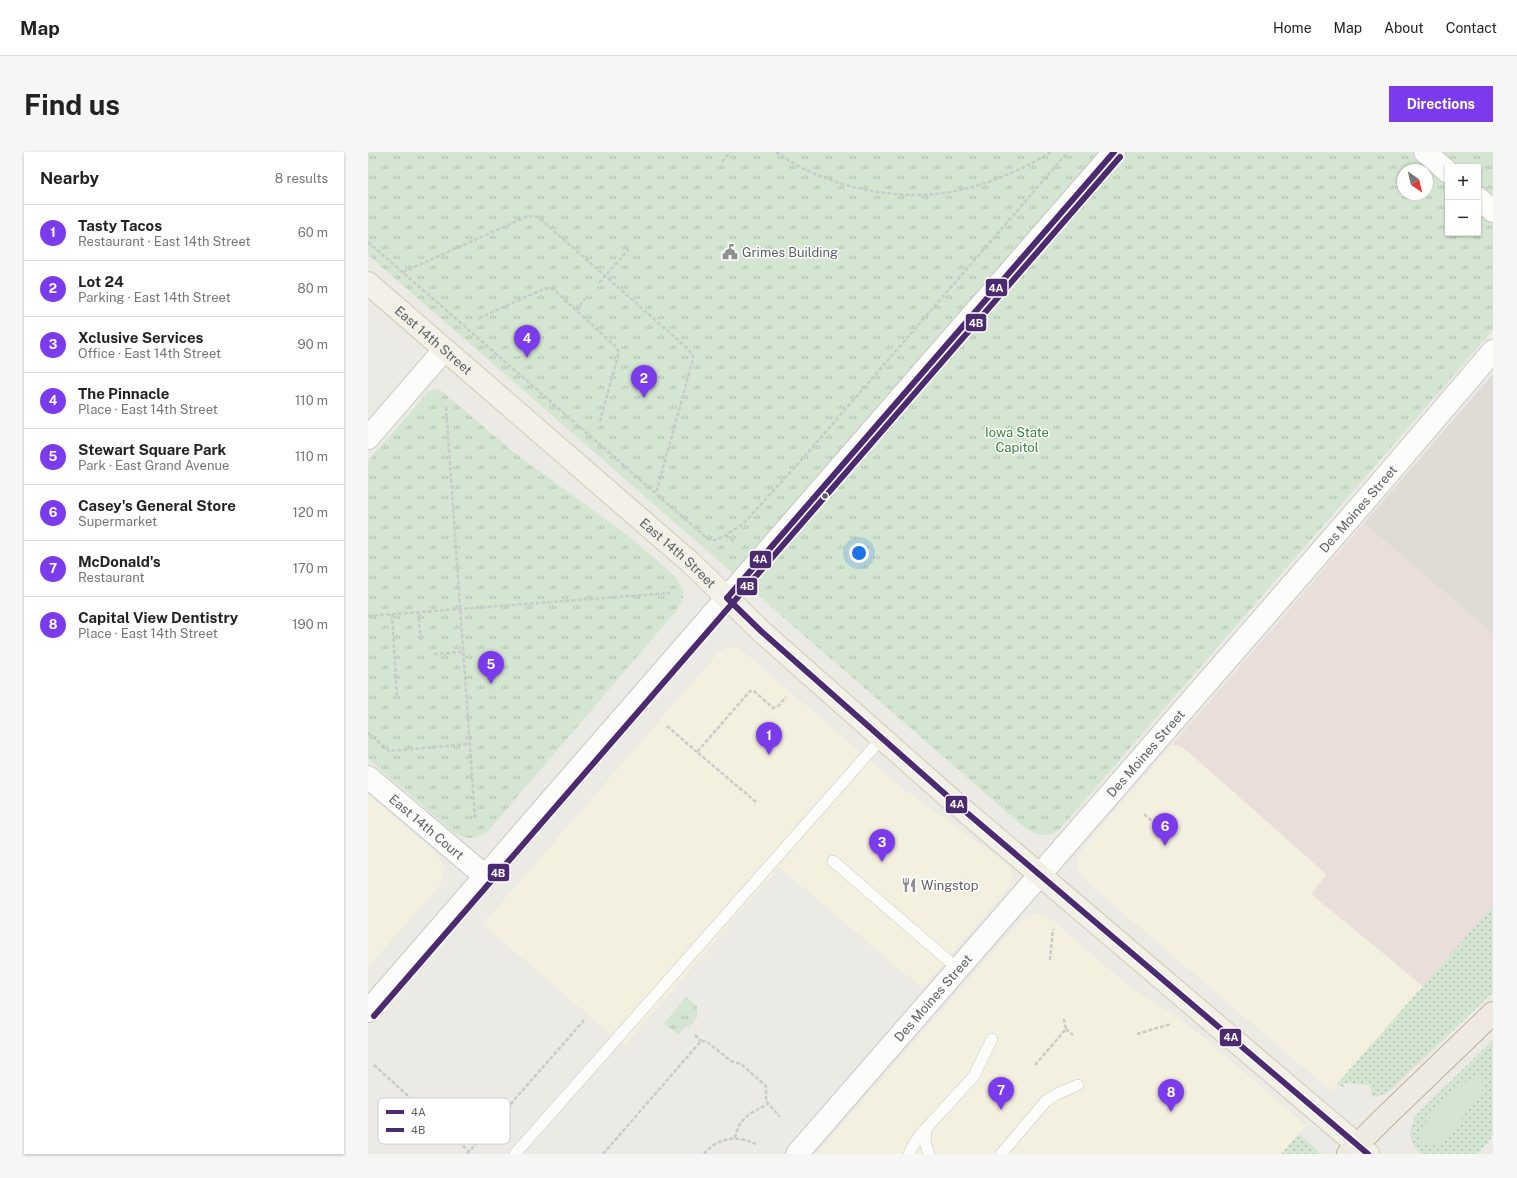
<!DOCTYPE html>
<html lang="en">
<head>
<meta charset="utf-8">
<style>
  :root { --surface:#fff; --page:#f6f6f6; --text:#222; --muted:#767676; --line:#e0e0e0; --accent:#7c3aed }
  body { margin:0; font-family:"Public Sans",sans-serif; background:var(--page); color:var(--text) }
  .controls { position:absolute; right:12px; top:12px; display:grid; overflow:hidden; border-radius:0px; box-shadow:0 1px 3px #0004 }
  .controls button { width:36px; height:36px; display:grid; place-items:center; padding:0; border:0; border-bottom:1px solid var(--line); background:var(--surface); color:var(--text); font:20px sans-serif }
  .compass { position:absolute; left:1029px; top:12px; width:36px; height:36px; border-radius:50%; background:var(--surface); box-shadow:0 1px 3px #0004; rotate:146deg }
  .you { position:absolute; left:491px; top:401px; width:14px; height:14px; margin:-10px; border:3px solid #fff; border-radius:50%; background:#1a73e8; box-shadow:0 0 0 6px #1a73e833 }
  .badge { display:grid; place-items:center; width:26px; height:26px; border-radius:50%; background:var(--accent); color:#fff; font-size:13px; font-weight:700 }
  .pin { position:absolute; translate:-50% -33px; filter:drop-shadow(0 1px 2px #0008) }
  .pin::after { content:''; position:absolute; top:21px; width:14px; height:12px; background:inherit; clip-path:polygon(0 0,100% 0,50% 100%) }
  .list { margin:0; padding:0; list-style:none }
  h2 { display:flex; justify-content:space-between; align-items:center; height:52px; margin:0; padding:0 16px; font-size:17px }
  h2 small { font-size:13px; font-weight:400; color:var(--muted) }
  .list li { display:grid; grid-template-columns:26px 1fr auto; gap:12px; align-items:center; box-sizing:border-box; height:56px; padding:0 16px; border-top:1px solid var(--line) }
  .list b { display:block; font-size:15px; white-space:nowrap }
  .list p { margin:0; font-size:13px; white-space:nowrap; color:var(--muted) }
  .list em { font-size:13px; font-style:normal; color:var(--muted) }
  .map { position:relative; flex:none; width:1125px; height:1002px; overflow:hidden; border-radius:0px }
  header { display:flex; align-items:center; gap:24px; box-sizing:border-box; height:56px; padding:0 20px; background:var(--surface); border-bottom:1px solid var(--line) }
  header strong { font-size:19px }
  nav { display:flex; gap:22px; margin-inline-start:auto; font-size:14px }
  .intro { display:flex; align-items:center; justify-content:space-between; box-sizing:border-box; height:96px; padding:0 24px }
  h1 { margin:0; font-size:28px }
  .button { padding:10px 18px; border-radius:0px; background:var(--accent); color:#fff; font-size:14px; font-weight:700 }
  main { display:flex; gap:24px; padding:0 24px }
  aside { flex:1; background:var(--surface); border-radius:0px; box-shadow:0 1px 3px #0004 }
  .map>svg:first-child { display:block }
  .commercial { fill:#f4f0df }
  .education { fill:#dedcd5 }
  .medical { fill:#eadeda }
  .grass { fill:url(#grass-dots) }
  .park { fill:url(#park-tufts); fill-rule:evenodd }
  .garden { fill:#d4e6d1 }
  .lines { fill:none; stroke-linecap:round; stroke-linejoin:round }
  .service-casing { stroke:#c6c6c6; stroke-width:12 }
  .minor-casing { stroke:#c6c6c6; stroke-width:24 }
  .secondary-casing { stroke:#c6c6c6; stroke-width:24 }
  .primary-casing { stroke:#d1cab5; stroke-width:24 }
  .motorway-casing { stroke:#c0b395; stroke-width:24 }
  .path { stroke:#c7ccc9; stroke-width:2.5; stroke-dasharray:4 2; stroke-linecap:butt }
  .service { stroke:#fcfcfb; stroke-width:11 }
  .minor { stroke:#fcfcfb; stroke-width:22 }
  .secondary { stroke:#fcfcfb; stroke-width:22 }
  .primary { stroke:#f2f0e7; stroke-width:22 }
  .motorway { stroke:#eeeae1; stroke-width:22 }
  .bus-1-casing { stroke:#fff; stroke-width:9 }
  .bus-2-casing { stroke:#fff; stroke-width:9 }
  .bus-1 { stroke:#4c2a6f; stroke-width:6 }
  .bus-2 { stroke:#4c2a6f; stroke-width:6 }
  .bus-dot { fill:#5b5f63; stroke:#fff; stroke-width:1.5 }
  .labels { text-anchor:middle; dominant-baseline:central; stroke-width:3; stroke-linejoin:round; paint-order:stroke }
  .poi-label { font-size:13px; fill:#5b5f63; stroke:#fff; text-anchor:start }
  .street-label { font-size:13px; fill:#5b5f63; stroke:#fff }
  .park-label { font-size:13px; fill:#3a833e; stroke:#fff }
  .key { fill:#fff; stroke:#cecfd0; stroke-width:1 }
  .key-label { font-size:11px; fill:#5b5f63 }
  .line-badge { stroke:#fff; stroke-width:1.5 }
  .badge-label { font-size:11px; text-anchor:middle; font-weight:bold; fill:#fff }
</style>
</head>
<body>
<header>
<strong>Map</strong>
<nav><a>Home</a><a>Map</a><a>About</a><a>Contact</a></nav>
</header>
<div class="intro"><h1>Find us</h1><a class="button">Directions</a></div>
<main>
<aside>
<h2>Nearby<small>8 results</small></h2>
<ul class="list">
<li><span class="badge">1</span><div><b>Tasty Tacos</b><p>Restaurant · East 14th Street</p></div><em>60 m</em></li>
<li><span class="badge">2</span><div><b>Lot 24</b><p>Parking · East 14th Street</p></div><em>80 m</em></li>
<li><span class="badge">3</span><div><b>Xclusive Services</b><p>Office · East 14th Street</p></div><em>90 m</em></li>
<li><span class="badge">4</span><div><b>The Pinnacle</b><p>Place · East 14th Street</p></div><em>110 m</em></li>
<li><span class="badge">5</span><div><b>Stewart Square Park</b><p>Park · East Grand Avenue</p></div><em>110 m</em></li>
<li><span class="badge">6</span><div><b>Casey's General Store</b><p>Supermarket</p></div><em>120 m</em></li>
<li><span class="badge">7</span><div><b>McDonald's</b><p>Restaurant</p></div><em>170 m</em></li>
<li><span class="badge">8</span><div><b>Capital View Dentistry</b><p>Place · East 14th Street</p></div><em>190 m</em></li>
</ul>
</aside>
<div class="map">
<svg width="1125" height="1002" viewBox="0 0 1125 1002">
  <defs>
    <pattern id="grass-dots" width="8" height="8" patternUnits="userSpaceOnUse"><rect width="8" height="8" fill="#d4e6d1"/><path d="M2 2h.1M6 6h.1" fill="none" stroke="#afbead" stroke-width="1.8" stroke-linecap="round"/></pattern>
    <pattern id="park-tufts" width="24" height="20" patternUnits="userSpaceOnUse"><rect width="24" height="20" fill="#d4e6d1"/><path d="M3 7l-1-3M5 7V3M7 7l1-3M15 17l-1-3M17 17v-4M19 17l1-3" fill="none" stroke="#afbead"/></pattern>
  </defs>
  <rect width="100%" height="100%" fill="#ebeae5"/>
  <g class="commercial">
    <path d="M359 495H365L372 497 533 635 634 708 640 713 644 721V729L636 741 554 836 411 715 256 894 115 772 351 500Z"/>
    <path d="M804 593 812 594 817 597 956 720 958 722 957 725 943 742 1055 834 963 939 719 730 713 722 709 712 711 705 718 692Z"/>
    <path d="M0 642 70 703 76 718 71 734 0 815Z"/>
    <path d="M666 762H674L683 767 764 837 811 866 833 883 938 974 913 1002H448L651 770 659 764Z"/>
  </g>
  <path class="education" d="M1125 222V482L996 371Z"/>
  <path class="medical" d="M996 371 1125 482V754L1055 834 943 742 957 725 958 722 956 720 817 597 812 594 804 593Z"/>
  <g class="grass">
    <path d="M1125 754V840L1023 938 1012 944 1004 945 1002 933 977 931 975 935 969 932Z"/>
    <path d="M1125 888V983L1110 1002H1053C1040 987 1040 983 1047 964Z"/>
    <path d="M931 982 953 1002H913Z"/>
  </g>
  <g class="park">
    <path d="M0 0H1125V178L690 679C677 686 668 683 657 676L0 103ZM1080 15H1110V81H1080ZM1035 18H1059V42H1035Z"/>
    <path d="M71 237 144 299 259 383 307 424 315 438V446L309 458 120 679C106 688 99 688 85 680L0 607V309L60 240 64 238Z"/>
    <path d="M318 845 329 854V866L321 876 318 874 310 883 296 871Z"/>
  </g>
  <path class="garden" d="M1108 923 1117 933 1115 937C1108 947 1079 989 1070 993 1064 995 1058 993 1053 990V976C1069 958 1087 936 1108 923Z"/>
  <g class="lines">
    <defs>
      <g id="service">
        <path d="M465 709 590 817"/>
        <path d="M558 977 557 990 561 1002"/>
        <path d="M147 1002 514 586"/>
        <path d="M541 1002 543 997 552 983 606 924 624 887"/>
        <path d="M633 1002 678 949 691 941 710 933"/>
      </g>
      <g id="minor">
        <path d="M1057 0 1080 20"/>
        <path d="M1110 46 1125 59"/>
        <path d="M0 286 76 198"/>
        <path id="s1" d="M0 625 117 724"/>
        <path id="s2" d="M429 1002 1002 343 1125 199"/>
      </g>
      <path id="secondary" d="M0 859 746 0"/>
      <g id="primary">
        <path id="s3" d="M0 131 323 411 394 480 585 649 1000 1002"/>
      </g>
      <path id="motorway" d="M980 1002 1015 967 1125 861"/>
    </defs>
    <use href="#service" class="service-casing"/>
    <use href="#minor" class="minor-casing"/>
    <use href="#secondary" class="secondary-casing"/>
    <use href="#primary" class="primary-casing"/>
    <use href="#motorway" class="motorway-casing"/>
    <g class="path">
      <path d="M408 0C457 35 529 51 588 39 621 32 654 18 683 0"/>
      <path d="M354 10 362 0"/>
      <path d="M0 90 340 387 347 388 358 383 377 370 443 297 700 0"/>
      <path d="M35 120 160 64 170 65 318 195 325 203 324 211 288 341"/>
      <path d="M231 131 261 97"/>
      <path d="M208 158 217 147"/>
      <path d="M111 166 178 136 185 137 247 194 251 200 232 269"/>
      <path d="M78 255 107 666"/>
      <path d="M358 383 366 390"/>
      <path d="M50 460 53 490"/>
      <path d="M24 462 29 545"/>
      <path d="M0 464 302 441"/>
      <path d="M66 502 95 500"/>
      <path d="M299 574 329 600"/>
      <path d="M0 581 21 599 102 592"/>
      <path d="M388 650 329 600 382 539H386L405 556 410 554 418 545"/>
      <path d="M776 662 785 670"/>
      <path d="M682 808 685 777"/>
      <path d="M698 877 705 883"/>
      <path d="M769 882 803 872"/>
      <path d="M327 883 333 889"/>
      <path d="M6 913 104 1002"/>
      <path d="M667 913 698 877 696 867"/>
      <path d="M367 986C371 966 382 961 400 952"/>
      <path d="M99 1002 217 867"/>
      <path d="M235 1002 333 889H338L363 909 373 912 398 934V949L412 965"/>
      <path d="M336 1002C350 985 369 983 388 992"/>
    </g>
    <use href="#service" class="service"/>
    <use href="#minor" class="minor"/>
    <use href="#secondary" class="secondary"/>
    <use href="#primary" class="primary"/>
    <use href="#motorway" class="motorway"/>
    <defs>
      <path id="bus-1" d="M746 0 359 446 394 480 585 649 1000 1002"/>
      <path id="bus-2" d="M6 864 752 5"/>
    </defs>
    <use href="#bus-1" class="bus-1-casing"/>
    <use href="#bus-2" class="bus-2-casing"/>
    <use href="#bus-1" class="bus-1"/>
    <use href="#bus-2" class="bus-2"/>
  </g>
  <defs>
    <symbol id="civic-bare" viewBox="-9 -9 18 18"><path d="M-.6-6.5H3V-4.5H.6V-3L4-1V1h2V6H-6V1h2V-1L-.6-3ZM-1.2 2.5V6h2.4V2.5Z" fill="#8d9090" stroke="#fff" stroke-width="2.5" paint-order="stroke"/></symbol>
    <symbol id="restaurant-bare" viewBox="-9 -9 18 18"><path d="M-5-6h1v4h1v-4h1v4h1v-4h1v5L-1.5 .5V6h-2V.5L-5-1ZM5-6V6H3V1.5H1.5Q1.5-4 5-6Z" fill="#8d9090" stroke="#fff" stroke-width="2.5" paint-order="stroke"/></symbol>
  </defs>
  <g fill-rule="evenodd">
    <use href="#civic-bare" x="351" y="89" width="22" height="22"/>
    <use href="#restaurant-bare" x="530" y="722" width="22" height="22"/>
  </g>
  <circle class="bus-dot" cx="457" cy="344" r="3.5"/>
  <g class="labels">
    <g class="poi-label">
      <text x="374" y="100">Grimes Building</text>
      <text x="553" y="733">Wingstop</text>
    </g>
    <g class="street-label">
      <text stroke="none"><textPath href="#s3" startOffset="87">East 14th Street</textPath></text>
      <text stroke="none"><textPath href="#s2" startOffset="855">Des Moines Street</textPath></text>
      <text stroke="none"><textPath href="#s3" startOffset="411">East 14th Street</textPath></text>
      <text stroke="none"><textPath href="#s2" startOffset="531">Des Moines Street</textPath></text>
      <text stroke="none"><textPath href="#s1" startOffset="77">East 14th Court</textPath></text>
      <text stroke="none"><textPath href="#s2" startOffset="207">Des Moines Street</textPath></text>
    </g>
    <g class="park-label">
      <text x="649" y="280">Iowa State<tspan x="649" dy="15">Capitol</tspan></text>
    </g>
  </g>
  <rect x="10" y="946" width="132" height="46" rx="6" class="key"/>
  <rect x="18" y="958" width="18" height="4" fill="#4c2a6f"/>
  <rect x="18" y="976" width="18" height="4" fill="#4c2a6f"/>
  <g class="key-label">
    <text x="43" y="964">4A</text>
    <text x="43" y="982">4B</text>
  </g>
  <g class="line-badge">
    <rect x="617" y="126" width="23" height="19" rx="4" fill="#4c2a6f"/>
    <rect x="597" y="161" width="22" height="19" rx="4" fill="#4c2a6f"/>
    <rect x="381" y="398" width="23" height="19" rx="4" fill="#4c2a6f"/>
    <rect x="368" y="425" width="22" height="19" rx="4" fill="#4c2a6f"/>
    <rect x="577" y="643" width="23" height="19" rx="4" fill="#4c2a6f"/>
    <rect x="119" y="711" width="23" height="19" rx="4" fill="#4c2a6f"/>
    <rect x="851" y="876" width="23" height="19" rx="4" fill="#4c2a6f"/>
  </g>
  <g class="badge-label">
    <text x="628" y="140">4A</text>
    <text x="608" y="175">4B</text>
    <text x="392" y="411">4A</text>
    <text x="379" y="438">4B</text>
    <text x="589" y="656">4A</text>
    <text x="130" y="725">4B</text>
    <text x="863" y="889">4A</text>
  </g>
</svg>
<div class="controls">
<button>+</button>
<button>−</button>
</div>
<svg class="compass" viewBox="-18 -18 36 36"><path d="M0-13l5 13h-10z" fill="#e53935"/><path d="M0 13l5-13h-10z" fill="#767676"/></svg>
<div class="you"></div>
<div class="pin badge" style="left:401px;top:603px">1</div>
<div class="pin badge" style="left:276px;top:246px">2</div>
<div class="pin badge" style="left:514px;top:710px">3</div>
<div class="pin badge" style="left:159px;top:206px">4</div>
<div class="pin badge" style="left:123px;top:532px">5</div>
<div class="pin badge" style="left:797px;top:694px">6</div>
<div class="pin badge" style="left:633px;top:958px">7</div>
<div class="pin badge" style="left:803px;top:960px">8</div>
</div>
</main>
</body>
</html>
